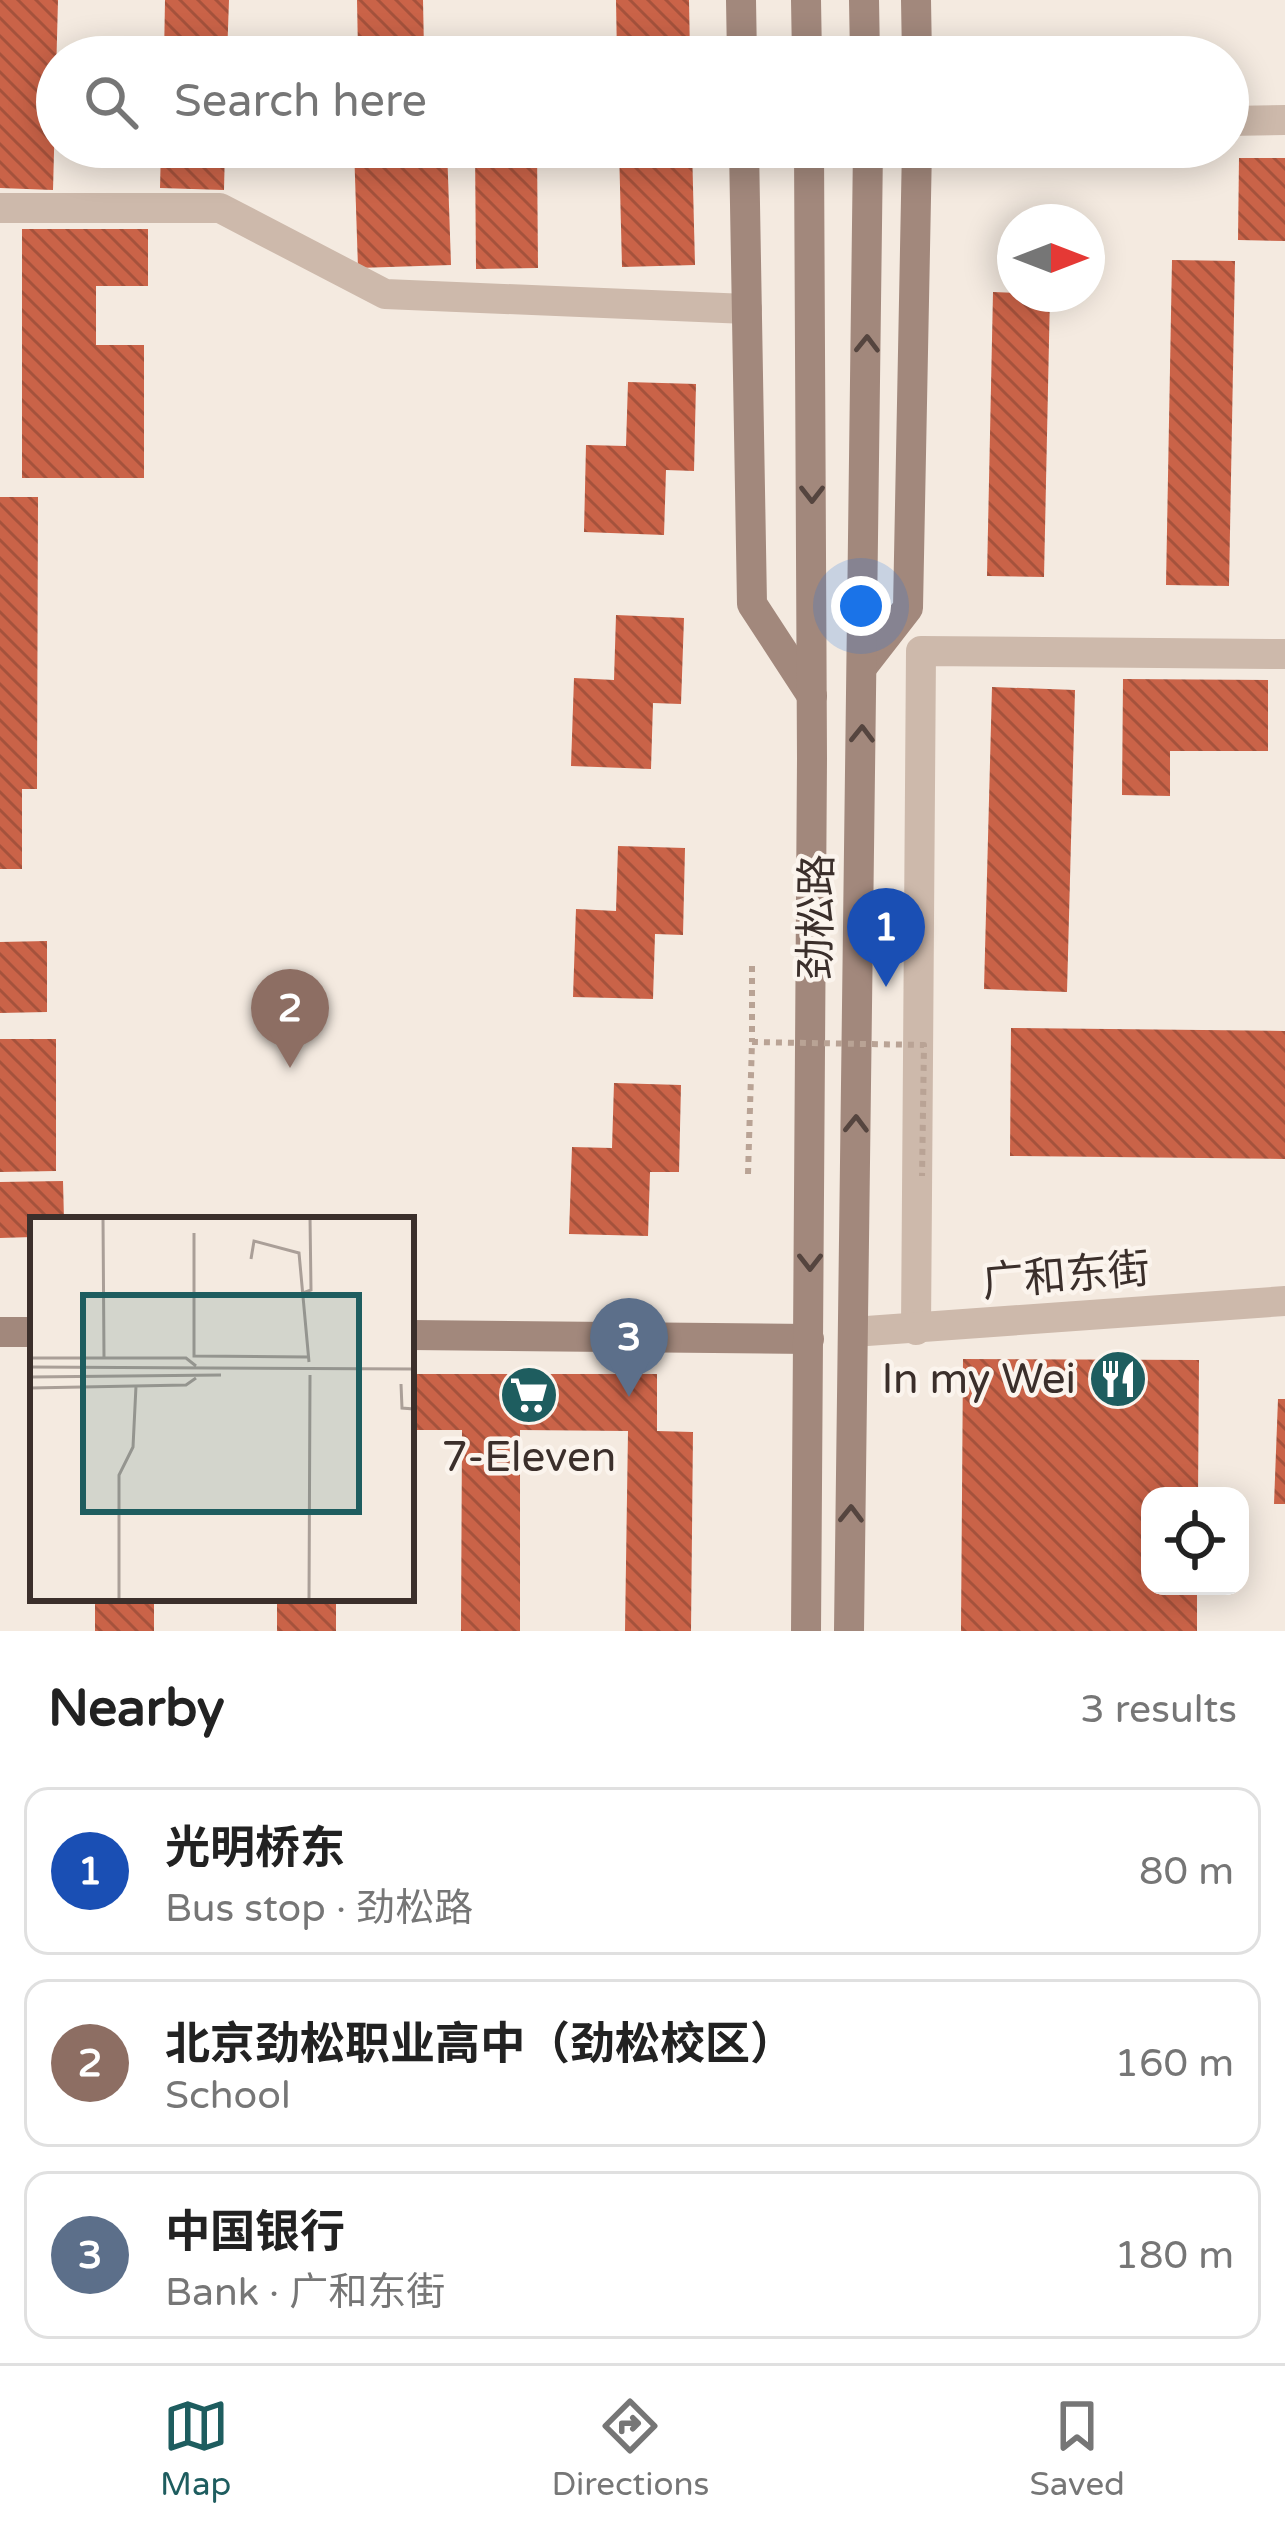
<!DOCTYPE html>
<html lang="en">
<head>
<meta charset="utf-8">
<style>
  :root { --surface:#fff; --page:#f6f6f6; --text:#222; --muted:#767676; --line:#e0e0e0; --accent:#1e5d5f }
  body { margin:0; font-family:"Varela Round","Noto Sans SC",sans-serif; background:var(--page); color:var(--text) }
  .controls { position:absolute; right:36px; bottom:36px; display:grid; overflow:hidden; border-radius:24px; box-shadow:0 6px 30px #0003 }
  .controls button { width:108px; height:108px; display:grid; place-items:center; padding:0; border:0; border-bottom:3px solid var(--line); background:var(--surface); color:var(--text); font:60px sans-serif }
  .compass { position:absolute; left:997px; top:204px; width:108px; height:108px; border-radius:50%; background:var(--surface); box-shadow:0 6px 30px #0003; rotate:90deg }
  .you { position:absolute; left:861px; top:606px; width:42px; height:42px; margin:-30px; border:9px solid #fff; border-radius:50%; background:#1a73e8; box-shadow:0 0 0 18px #1a73e833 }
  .badge { display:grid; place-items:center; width:78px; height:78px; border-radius:50%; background:var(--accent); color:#fff; font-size:39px; font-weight:700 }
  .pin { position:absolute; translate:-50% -99px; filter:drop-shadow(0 3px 6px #0008) }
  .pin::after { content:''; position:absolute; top:63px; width:42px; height:36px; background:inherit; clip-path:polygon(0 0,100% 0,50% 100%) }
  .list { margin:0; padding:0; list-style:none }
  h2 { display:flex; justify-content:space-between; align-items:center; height:156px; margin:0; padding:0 48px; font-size:51px }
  h2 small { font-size:39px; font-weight:400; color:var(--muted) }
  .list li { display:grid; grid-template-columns:78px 1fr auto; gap:36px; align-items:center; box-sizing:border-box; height:168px; margin:0 24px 24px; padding:0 24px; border:3px solid var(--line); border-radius:24px }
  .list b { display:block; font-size:45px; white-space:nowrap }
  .list p { margin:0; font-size:39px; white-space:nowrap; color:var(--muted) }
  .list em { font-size:39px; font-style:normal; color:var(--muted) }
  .icon { flex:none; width:66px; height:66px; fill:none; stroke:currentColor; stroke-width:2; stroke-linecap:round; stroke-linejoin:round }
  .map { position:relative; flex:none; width:1285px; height:1631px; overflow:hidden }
  .search { position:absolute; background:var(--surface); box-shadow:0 6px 30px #0003; left:36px; right:36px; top:36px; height:132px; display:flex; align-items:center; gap:30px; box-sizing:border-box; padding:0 42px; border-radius:66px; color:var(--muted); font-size:45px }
  .sheet { height:732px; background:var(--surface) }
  nav { display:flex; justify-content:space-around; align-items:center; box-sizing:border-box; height:168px; border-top:3px solid var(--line); background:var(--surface); font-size:33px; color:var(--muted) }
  nav a { display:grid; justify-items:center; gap:6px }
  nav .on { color:var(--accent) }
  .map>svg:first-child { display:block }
  .building { fill:url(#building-back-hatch) }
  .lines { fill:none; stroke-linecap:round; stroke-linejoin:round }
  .path { stroke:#b9a395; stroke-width:6; stroke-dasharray:6 6; stroke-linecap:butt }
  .street { stroke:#cdb9ab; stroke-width:30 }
  .secondary { stroke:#a2887c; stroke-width:30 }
  .path-bridge { stroke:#b9a395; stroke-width:6; stroke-dasharray:6 6; stroke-linecap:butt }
  .oneway { stroke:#55453f }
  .labels { text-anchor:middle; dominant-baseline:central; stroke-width:9; stroke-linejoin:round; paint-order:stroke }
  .street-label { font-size:42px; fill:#3b2f2b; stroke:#fbf4ed }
  .poi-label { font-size:42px; fill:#3b2f2b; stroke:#fbf4ed; text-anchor:end }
  .inset-road { fill:none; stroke:#aa9f98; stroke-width:3 }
  .view { fill:#1e5d5f; fill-opacity:0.15; stroke:#1e5d5f; stroke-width:6 }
  .inset-edge { fill:none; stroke:#3b2f2b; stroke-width:6 }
</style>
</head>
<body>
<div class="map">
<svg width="1285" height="1631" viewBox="0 0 1285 1631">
  <defs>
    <pattern id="building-back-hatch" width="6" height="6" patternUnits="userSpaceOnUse" patternTransform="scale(3)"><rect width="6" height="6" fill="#ca6348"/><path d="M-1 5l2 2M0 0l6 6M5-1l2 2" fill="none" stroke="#a5523c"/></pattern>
  </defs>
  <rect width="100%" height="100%" fill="#f4eae0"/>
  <g class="building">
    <path d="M0 0H58L53 190 0 188Z"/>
    <path d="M165 0H229L227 57H164Z"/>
    <path d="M357 0H423L424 51H358Z"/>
    <path d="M616 0H689L690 57H617Z"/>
    <path d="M161 147H225L224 190 160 188Z"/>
    <path d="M354 147H447L451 265 358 268Z"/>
    <path d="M475 147H537L538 268 476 269Z"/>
    <path d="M619 147H692L695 265 622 267Z"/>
    <path d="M1239 158H1285V241L1238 240Z"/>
    <path d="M22 229H148V286H96V345H144V478H22Z"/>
    <path d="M1172 260 1235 261 1229 586 1166 585Z"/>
    <path d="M993 292 1050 294 1044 577 987 576Z"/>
    <path d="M628 382 696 384 694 471 666 470 664 535 584 532 586 445 626 446Z"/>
    <path d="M0 497H38L37 789H22V869H0Z"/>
    <path d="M616 615 684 618 681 704 653 703 651 769 571 766 574 678 614 680Z"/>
    <path d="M1123 679 1268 680V751H1170V796L1122 795Z"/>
    <path d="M992 687 1075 690 1067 992 984 989Z"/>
    <path d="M618 846 685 848 683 935 655 934 653 999 573 997 576 909 616 911Z"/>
    <path d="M47 941V1012L0 1013V942Z"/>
    <path d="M1011 1028 1285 1031V1159L1010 1156Z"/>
    <path d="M0 1039H56V1171L0 1172Z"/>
    <path d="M614 1083 681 1085 679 1172H650L648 1236 569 1234 572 1147 612 1148Z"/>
    <path d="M63 1181 64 1220H33V1237L0 1238V1182Z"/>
    <path d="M963 1359 1199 1360 1198 1496H1150V1586H1197V1631H961Z"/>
    <path d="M411 1374H657V1431L693 1432 691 1631H625L628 1431 520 1430V1631H461L462 1430H411Z"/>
    <path d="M1278 1399H1285V1504H1274Z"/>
    <rect x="95" y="1598" width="59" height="33"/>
    <rect x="277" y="1598" width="59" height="33"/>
  </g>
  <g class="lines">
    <path class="path" d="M752 966V1042"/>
    <g class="street">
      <path d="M1228 121 1285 120"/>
      <path d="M0 208H220L385 294 747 309"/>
      <path d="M916 1330 921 651 1285 654"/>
      <path d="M853 1332 1285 1301"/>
    </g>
    <g class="secondary">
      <path d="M741 0 742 57"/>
      <path d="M806 0 807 57"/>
      <path d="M864 0 865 57"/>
      <path d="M916 0 917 57"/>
      <path d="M744 147 752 604 812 696"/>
      <path d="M863 666 908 608 917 147"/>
      <path d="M0 1332H33"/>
      <path d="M411 1335 809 1339"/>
      <path d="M806 1631 812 758 809 147"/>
      <path d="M849 1631 868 147"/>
    </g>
    <path class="path-bridge" d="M748 1174 752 1042 924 1045 922 1176"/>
  </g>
  <defs><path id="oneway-chevron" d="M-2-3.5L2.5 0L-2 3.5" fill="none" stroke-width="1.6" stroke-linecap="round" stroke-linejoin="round" transform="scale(3)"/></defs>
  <g class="oneway">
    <use href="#oneway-chevron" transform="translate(867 344) rotate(-89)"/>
    <use href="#oneway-chevron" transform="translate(812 494) rotate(90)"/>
    <use href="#oneway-chevron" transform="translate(862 734) rotate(-89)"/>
    <use href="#oneway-chevron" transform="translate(856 1124) rotate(-89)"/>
    <use href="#oneway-chevron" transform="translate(810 1262) rotate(90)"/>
    <use href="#oneway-chevron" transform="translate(851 1514) rotate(-89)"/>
  </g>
  <defs>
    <symbol id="restaurant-disc" viewBox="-11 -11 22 22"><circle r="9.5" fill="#1e5d5f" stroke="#fbf4ed"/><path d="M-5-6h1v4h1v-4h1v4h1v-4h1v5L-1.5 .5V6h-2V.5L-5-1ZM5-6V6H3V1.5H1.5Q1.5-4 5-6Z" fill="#fff"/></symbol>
    <symbol id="supermarket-disc" viewBox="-11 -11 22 22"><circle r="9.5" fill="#1e5d5f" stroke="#fbf4ed"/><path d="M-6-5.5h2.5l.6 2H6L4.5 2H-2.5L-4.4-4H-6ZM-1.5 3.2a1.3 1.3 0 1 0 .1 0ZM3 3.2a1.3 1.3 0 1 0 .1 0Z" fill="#fff"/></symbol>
  </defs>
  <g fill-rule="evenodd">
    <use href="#restaurant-disc" x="1085" y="1346" width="66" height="66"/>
    <use href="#supermarket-disc" x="496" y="1362" width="66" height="66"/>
  </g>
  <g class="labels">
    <g class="street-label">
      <text transform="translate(817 917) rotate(-89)">劲松路</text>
      <text transform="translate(1066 1276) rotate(-5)">广和东街</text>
    </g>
    <g class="poi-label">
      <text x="1076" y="1379">In my Wei</text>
      <text x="529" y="1457" text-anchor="middle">7-Eleven</text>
    </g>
  </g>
  <g transform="translate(30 1217)">
    <rect width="384" height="384" fill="#f4eae0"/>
    <path class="inset-road" d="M73 0 74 140M164 16V139L278 140M221 42 224 24 269 36 279 145M273 76 281 73 280 0M0 141H156L166 149M0 150 384 152M0 160 191 158M371 167 372 191 384 192M0 171 156 168 166 161M89 384V258L103 230 106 169M279 384 280 158"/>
    <path class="view" d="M53 78H329V295H53Z"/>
    <rect width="384" height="384" class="inset-edge"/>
  </g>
</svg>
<div class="controls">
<button><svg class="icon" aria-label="locate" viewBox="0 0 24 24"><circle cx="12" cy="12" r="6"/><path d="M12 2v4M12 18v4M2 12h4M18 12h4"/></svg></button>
</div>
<svg class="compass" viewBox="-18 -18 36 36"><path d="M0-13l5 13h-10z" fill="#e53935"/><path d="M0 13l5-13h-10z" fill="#767676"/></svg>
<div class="you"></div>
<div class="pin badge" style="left:886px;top:987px;background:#1a4fb4">1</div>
<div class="pin badge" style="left:290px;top:1068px;background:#8d6e63">2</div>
<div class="pin badge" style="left:629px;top:1397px;background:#5c6f8a">3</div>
<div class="search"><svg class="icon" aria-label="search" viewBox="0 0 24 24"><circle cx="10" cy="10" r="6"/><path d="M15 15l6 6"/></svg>Search here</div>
</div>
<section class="sheet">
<h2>Nearby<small>3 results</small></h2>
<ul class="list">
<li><span class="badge" style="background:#1a4fb4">1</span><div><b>光明桥东</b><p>Bus stop · 劲松路</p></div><em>80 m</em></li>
<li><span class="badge" style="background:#8d6e63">2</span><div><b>北京劲松职业高中（劲松校区）</b><p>School</p></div><em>160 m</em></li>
<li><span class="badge" style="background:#5c6f8a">3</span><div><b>中国银行</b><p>Bank · 广和东街</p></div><em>180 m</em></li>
</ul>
</section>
<nav>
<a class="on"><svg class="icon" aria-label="map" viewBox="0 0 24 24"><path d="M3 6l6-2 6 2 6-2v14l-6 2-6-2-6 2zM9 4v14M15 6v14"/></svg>Map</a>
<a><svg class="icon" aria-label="directions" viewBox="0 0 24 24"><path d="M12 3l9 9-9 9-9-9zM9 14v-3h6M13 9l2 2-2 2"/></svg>Directions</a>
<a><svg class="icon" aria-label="saved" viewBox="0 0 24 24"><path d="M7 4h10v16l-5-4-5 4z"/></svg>Saved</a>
</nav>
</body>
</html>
